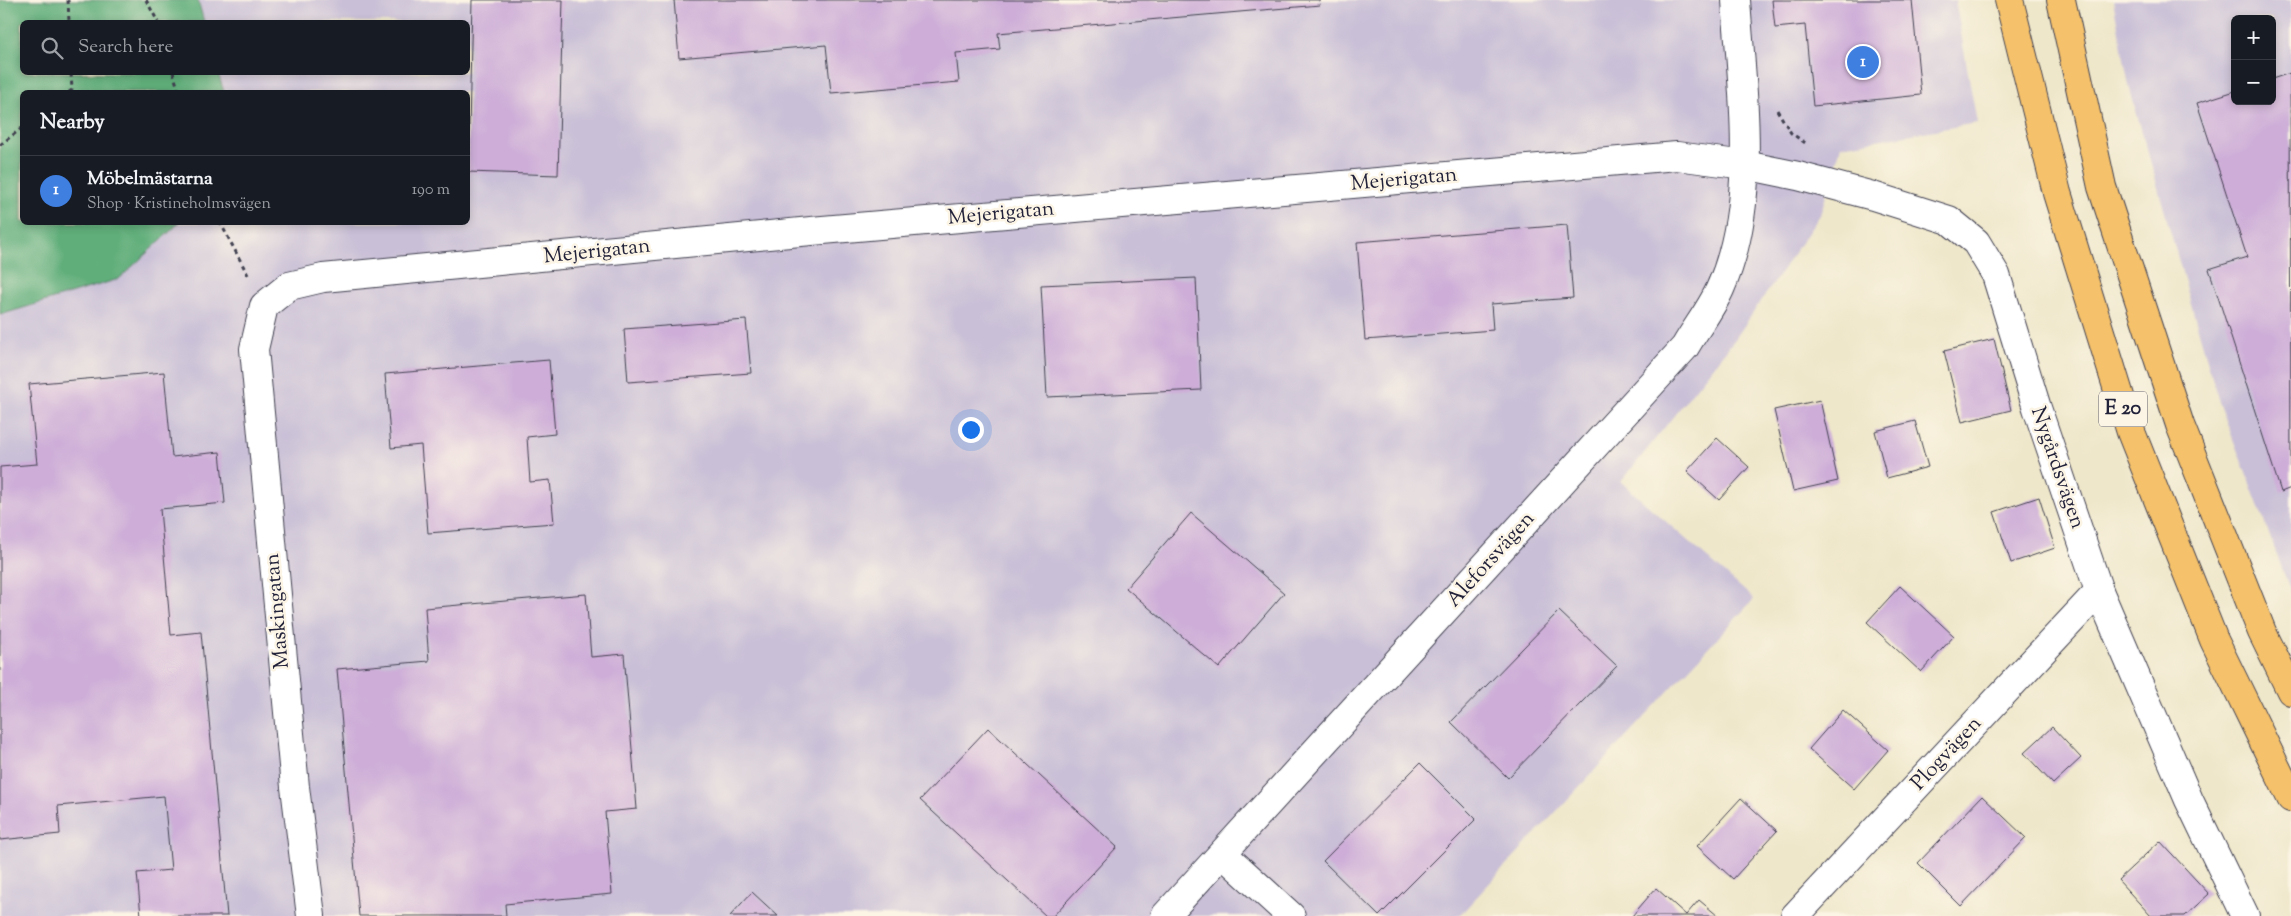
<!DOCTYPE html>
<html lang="en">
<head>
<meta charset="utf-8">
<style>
  :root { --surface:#171b24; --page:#242831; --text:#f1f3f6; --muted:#9ea1a6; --line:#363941; --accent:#8c9099 }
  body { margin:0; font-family:"Sorts Mill Goudy",serif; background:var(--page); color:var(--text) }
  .controls { position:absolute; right:15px; top:15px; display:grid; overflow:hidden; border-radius:8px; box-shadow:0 2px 8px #0003 }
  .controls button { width:45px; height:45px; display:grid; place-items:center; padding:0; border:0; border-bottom:1px solid var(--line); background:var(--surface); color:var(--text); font:25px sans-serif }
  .you { position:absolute; left:970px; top:429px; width:18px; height:18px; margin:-12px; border:4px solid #fff; border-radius:50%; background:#1a73e8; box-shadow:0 0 0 8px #1a73e833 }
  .badge { display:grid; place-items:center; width:32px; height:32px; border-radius:50%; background:var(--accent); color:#fff; font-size:16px; font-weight:700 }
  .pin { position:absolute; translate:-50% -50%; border:2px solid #fff; box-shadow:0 1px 5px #0006 }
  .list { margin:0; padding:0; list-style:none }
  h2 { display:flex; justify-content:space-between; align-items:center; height:65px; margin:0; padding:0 20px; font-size:21px }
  h2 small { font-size:16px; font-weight:400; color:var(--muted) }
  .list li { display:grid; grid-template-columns:32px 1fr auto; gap:15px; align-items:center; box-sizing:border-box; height:70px; padding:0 20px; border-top:1px solid var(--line) }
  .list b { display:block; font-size:19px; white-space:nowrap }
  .list p { margin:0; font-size:16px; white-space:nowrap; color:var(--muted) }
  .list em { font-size:16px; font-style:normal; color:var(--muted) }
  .icon { flex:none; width:28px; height:28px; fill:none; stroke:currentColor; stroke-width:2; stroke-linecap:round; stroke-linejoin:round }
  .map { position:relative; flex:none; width:2291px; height:916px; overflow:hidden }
  .search { position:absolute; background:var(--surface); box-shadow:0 2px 8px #0003; left:20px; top:20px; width:450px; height:55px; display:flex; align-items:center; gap:12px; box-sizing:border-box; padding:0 18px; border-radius:8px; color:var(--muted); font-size:19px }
  .panel { position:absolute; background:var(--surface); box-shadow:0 2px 8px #0003; left:20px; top:90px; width:450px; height:135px; border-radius:8px }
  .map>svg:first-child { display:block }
  .industrial { fill:#c9bfd7; fill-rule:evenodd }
  .forest { fill:#60ae7a; stroke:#41685a }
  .building { fill:#ceaed8 }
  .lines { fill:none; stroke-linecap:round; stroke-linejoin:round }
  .minor-casing { stroke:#414050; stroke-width:30 }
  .highway-casing { stroke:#414050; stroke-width:30 }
  .path { stroke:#414050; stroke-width:3; stroke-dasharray:4 4; stroke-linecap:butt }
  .minor { stroke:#fff; stroke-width:28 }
  .highway { stroke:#f5c16b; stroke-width:28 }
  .labels { text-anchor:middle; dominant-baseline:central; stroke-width:5; stroke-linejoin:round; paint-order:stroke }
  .shield { fill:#fcf5e5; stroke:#63616e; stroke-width:1 }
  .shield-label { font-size:20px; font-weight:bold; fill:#22223b }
  .street-label { font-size:21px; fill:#22223b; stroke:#fcf5e5 }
</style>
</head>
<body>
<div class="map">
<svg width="2291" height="916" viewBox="0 0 2291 916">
  <rect width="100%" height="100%" fill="#fcf5e5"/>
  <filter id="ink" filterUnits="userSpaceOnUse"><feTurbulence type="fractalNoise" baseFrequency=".02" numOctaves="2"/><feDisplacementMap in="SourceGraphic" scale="10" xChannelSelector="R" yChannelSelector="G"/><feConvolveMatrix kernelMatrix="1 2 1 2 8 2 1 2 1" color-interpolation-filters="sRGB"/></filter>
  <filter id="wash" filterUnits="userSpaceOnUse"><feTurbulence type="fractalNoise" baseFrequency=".0096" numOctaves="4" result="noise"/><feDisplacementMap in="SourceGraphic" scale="20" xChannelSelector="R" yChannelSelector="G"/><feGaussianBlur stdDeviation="1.12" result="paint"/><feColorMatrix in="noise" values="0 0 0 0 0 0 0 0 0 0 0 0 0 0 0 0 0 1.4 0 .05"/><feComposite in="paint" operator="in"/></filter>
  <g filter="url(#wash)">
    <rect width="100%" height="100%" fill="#efe7ca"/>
    <g class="industrial">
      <path d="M198 0H1955L1977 123 1841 146 1820 215 1735 339 1621 482 1754 599 1459 916H0V315L119 279 179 223 468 222V92H224L218 73 468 72V22H204Z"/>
      <path d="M2113 0H2291V592L2219 402 2129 86ZM2235 19H2272V101H2235Z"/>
    </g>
    <path class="forest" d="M0 0H198L204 22H22V72L218 73 224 92H22V222L179 223 119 279 0 315Z"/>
    <g id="blocks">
      <g class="building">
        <path d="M472 0H563L558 175 468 172Z"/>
        <path d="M674 0H1319L1320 5 998 33 1000 49 956 53 959 82 831 93 826 45 679 58Z"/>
        <path d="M1772 0H1912L1921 95 1813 106 1805 25 1775 28Z"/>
        <path d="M2290 73 2291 488 2281 492 2209 269 2247 257 2197 103 2235 91V101H2272V79Z"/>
        <path d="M1567 225 1573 298 1491 304 1493 330 1365 340 1357 242Z"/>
        <path d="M1196 278 1201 390 1047 397 1041 285Z"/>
        <path d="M746 320 751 373 628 382 624 329Z"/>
        <path d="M1994 339 2011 410 1962 422 1944 351Z"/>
        <path d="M549 360 555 434 527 437 530 482 550 480 554 523 428 533 421 445 391 448 385 374Z"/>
        <path d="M164 372 172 457 220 452 225 503 160 509 171 635 201 632 227 916H141L137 873 171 870 164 796 58 806 60 834 0 840V467L37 464 29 384Z"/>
        <path d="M1820 400 1838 481 1793 491 1774 410Z"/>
        <path d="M1915 421 1928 467 1887 478 1875 431Z"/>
        <path d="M1717 438 1749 467 1719 500 1687 471Z"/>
        <path d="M2039 497 2055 548 2011 563 1994 512Z"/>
        <path d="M1191 513 1284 593 1219 668 1126 588Z"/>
        <path d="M1900 586 1954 636 1921 672 1867 622Z"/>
        <path d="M586 594 591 657 624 654 637 809 605 812 612 894 505 904 506 916H359L337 669 429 661 425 608Z"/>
        <path d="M1559 611 1617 666 1508 778 1451 722Z"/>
        <path d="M1843 710 1888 750 1854 789 1809 749Z"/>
        <path d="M2052 727 2081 758 2053 784 2024 753Z"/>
        <path d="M988 728 1117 847 1053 916H1046L920 800Z"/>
        <path d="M1420 763 1476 819 1379 916 1323 861Z"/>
        <path d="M1982 796 2026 838 1961 906 1918 863Z"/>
        <path d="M1741 798 1777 831 1733 879 1697 846Z"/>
        <path d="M2160 841 2209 894 2185 916H2151L2118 880Z"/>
        <path d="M1656 888 1686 915 1699 900 1718 916H1632Z"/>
        <path d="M752 892 778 916H730Z"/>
      </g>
    </g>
  </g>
  <g filter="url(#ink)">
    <use href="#blocks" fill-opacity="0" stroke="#414050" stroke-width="1"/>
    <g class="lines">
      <defs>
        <g id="minor">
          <path d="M1223 854 1291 916"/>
          <path d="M311 916 295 787 254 349 264 306 289 286 323 278 811 231 1677 156 1745 165 1798 176 1873 196 1949 220 1976 242 1996 275 2037 408 2099 591 2189 800 2245 916"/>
          <path d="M1165 916 1685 347C1696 328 1711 309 1720 289 1759 202 1742 92 1736 0"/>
          <path d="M1795 916 2099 591"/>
        </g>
        <g id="highway">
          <path d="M2009 0 2057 193 2131 432 2214 640 2291 798"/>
          <path d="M2061 0 2102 187 2180 425 2262 632 2291 691"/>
        </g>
      </defs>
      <use href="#minor" class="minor-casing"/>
      <use href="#highway" class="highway-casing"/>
      <g class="path">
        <path d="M68 0 69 22"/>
        <path d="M146 0 158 22"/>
        <path d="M173 72 179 92"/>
        <path d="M69 92 72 90 71 72"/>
        <path d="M1777 110 1791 133 1807 144"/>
        <path d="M0 145 22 128"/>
        <path d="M220 222 249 277"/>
      </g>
      <use href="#minor" class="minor"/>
      <use href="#highway" class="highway"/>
    </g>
  </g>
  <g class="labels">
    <rect class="shield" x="2099" y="391.5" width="48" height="35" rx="4"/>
    <g class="shield-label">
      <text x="2123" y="409">E 20</text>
    </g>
    <g class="street-label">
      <text transform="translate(1404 180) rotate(-5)">Mejerigatan</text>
      <text transform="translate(1001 214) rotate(-5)">Mejerigatan</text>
      <text transform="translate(597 252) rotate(-6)">Mejerigatan</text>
      <text transform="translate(2057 468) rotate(71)">Nygårdsvägen</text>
      <text transform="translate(1491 560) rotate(-48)">Aleforsvägen</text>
      <text transform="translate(278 611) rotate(-95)">Maskingatan</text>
      <text transform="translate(1947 754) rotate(-47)">Plogvägen</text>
    </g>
  </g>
</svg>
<div class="controls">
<button>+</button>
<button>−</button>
</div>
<div class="you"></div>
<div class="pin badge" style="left:1863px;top:62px;background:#3f7fe0">1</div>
<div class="search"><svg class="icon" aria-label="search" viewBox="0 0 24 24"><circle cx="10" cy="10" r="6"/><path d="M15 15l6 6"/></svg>Search here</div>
<section class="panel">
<h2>Nearby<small></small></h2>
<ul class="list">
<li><span class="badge" style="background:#3f7fe0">1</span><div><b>Möbelmästarna</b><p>Shop · Kristineholmsvägen</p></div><em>190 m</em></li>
</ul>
</section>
</div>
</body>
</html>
